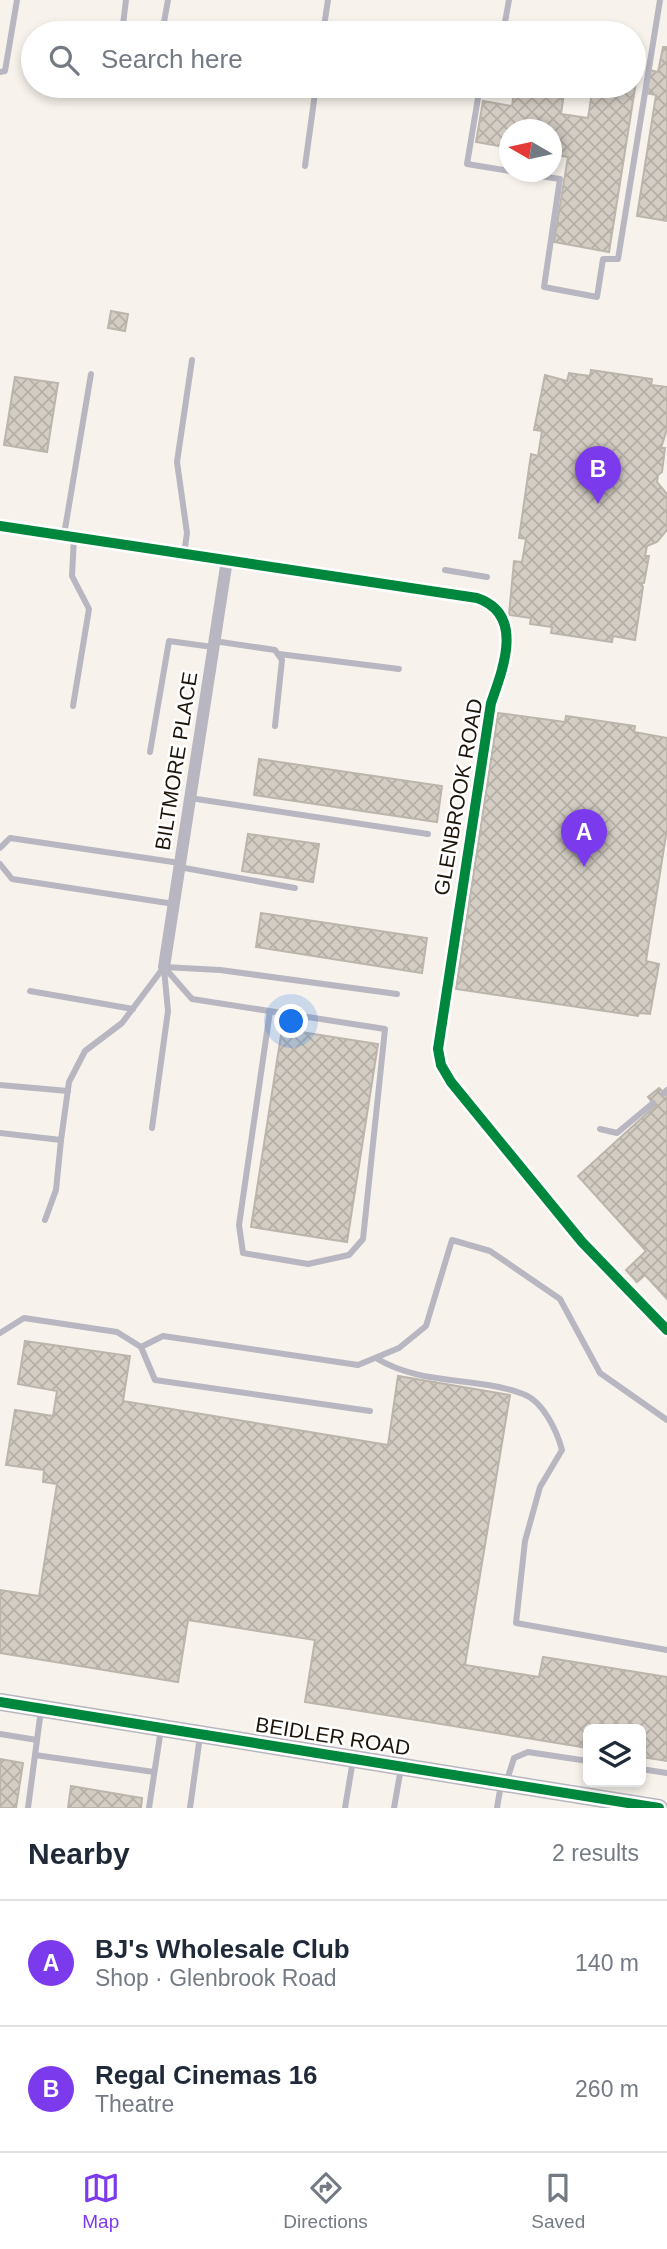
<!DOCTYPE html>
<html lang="en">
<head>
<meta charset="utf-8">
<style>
  :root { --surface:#fff; --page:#f6f6f7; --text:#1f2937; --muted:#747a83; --line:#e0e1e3; --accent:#7c3aed }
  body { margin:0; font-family:Helvetica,sans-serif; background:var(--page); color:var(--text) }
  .controls { position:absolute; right:21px; bottom:21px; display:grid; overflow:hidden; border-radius:10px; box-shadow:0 4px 10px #0003 }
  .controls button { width:63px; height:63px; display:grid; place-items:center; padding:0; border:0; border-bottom:2px solid var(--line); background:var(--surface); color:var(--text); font:35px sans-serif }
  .compass { position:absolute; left:499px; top:119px; width:63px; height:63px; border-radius:50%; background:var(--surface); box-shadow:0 4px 10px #0003; rotate:279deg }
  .you { position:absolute; left:292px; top:1022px; width:24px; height:24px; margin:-18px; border:5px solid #fff; border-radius:50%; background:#1a73e8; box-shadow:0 0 0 10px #1a73e833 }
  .badge { display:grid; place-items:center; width:46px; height:46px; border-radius:50%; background:var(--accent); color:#fff; font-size:23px; font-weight:700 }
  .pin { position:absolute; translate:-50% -58px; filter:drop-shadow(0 2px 4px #0008) }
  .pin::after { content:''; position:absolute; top:37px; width:24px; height:21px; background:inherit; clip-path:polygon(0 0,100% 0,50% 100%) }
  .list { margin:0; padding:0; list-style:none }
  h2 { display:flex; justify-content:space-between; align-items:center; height:91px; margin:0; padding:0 28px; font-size:30px }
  h2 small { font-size:23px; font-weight:400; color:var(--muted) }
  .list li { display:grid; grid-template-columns:46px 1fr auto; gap:21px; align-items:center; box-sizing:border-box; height:126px; padding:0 28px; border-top:2px solid var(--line) }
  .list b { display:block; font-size:26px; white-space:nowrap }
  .list p { margin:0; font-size:23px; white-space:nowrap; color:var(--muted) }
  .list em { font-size:23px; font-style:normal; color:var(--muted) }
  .icon { flex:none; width:38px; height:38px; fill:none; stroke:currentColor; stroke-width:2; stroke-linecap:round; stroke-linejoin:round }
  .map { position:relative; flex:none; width:667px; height:1808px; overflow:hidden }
  .search { position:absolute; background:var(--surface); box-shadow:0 4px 10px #0003; left:21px; right:21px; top:21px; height:77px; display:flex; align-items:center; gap:18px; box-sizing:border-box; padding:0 24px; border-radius:38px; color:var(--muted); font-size:26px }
  .sheet { height:343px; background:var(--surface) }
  nav { display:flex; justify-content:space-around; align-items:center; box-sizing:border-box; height:98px; border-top:2px solid var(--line); background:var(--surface); font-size:19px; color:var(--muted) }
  nav a { display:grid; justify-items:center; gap:4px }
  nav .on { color:var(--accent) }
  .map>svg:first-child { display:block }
  .building { fill:url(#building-cross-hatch); stroke:#bbb5ac; stroke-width:2 }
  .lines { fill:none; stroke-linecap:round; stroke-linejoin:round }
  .lane { stroke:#b8b6c0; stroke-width:6 }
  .street { stroke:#b8b6c0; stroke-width:12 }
  .secondary { stroke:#b7b6bd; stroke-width:18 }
  .cycleway-casing { stroke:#fff; stroke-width:15 }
  .cycleway { stroke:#00873e; stroke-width:10 }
  .labels { text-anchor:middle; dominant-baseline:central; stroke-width:5; stroke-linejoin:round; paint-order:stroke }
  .street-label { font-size:21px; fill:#1d150a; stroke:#fff }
</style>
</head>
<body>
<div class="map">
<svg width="667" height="1808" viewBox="0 0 667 1808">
  <defs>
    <pattern id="building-cross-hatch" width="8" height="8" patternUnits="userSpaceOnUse" patternTransform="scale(1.75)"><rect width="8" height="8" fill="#d3cdc4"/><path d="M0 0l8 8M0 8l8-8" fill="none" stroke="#b5afa7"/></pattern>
  </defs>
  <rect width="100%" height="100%" fill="#f7f2eb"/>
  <g class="building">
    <path d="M544 29 571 33H543Z"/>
    <path d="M634 43 642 44 609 252 554 242 568 157 552 154V130H510V148L476 142 483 101 512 106 515 86H565L561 114 588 118 593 86H634Z"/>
    <path d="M663 47H667V221L637 216 656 95 645 93 649 70 658 72Z"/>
    <path d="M111 311 128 314 125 331 108 328Z"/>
    <path d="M591 370 652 379 651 385 667 387V429L661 448H665L662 472 658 475 657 482 667 494V530L657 542 647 546 645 556H649L644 583H641L643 587 635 640 613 636 612 642 551 633 552 627 530 624 531 618 509 615 514 561 522 562 526 539 519 538 531 454 538 456 542 431 534 430 545 375 567 381 569 373 590 376Z"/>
    <path d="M15 377 58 383 47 452 4 445Z"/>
    <path d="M498 713 565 722 566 716 635 726 634 732 667 738V829L646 961 659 964 650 1014 639 1013 638 1016 456 989Z"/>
    <path d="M259 759 442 786 437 822 254 795Z"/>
    <path d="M248 834 319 844 313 882 242 871Z"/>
    <path d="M261 913 427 938 422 973 256 947Z"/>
    <path d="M282 1029 378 1044 347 1242 251 1227Z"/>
    <path d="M659 1088 667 1095V1299L645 1275 637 1282 626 1270 646 1251 578 1176 655 1106 648 1097Z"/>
    <path d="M25 1341 130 1356 123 1401 388 1445 398 1376 510 1395 465 1665 539 1677 543 1657 667 1677V1761L641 1757V1729H588V1748L305 1702 315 1640 188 1620 178 1682 0 1653V1590L39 1596 57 1484 43 1482 44 1470 6 1465 15 1410 53 1416 57 1391 18 1384Z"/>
    <path d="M0 1759 23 1763 16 1808H0Z"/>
    <path d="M71 1786 142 1798 141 1808H68Z"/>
  </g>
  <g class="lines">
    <g class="lane">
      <path d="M122 33 126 0"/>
      <path d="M162 33 168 0"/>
      <path d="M323 33 328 0"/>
      <path d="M503 33 509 0"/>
      <path d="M0 72 5 71 17 0"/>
      <path d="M118 86 121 91 144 93 154 86"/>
      <path d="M480 86 467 164 510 171"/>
      <path d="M305 166 316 86"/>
      <path d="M512 172 560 179 544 287 597 297 603 259H618L660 0"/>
      <path d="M64 535 91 374"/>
      <path d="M184 554 187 533 177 462 192 360"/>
      <path d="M445 570 487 577"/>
      <path d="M214 641 275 650 282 660 275 726"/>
      <path d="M279 654 399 669"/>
      <path d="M73 706 89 609 72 576 74 537"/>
      <path d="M150 752 169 641 213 647"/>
      <path d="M190 798 428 834"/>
      <path d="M0 848 10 838 180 863"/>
      <path d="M0 864 12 879 174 904"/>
      <path d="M179 867 295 888"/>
      <path d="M164 967 192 999 385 1029 363 1239 349 1255 308 1264 243 1253 239 1225 270 1011"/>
      <path d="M164 967 220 970 397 994"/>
      <path d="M30 991 133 1009"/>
      <path d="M0 1085 68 1091"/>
      <path d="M664 1093 667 1090"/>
      <path d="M152 1128 168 1011 164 969"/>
      <path d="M600 1129 617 1133 653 1103"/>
      <path d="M0 1133 61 1140 69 1082 85 1051 122 1023 164 967"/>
      <path d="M45 1220 56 1190 61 1140"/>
      <path d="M0 1333 24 1318 117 1332 141 1347 155 1380 370 1411"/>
      <path d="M141 1347 163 1336 358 1365 399 1348 426 1326 452 1240 490 1251 560 1299 600 1373 667 1420"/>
      <path d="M376 1358C421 1386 476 1376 523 1394 543 1401 557 1431 562 1450L540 1487 525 1541 516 1623 667 1650"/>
      <path d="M41 1710 35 1755 154 1772"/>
      <path d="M0 1734 37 1740"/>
      <path d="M641 1769 667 1773"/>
      <path d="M507 1780 514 1758 528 1752 588 1761"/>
      <path d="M28 1808 35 1755"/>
      <path d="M149 1808 161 1729"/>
      <path d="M190 1808 200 1736"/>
      <path d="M345 1808 353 1760"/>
      <path d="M394 1808 401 1768"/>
      <path d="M497 1808 501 1784"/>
    </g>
    <g class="street">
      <path d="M0 526 477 598C525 614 503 669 491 703L438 1049 441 1065 451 1082 582 1242 667 1330"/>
      <path d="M164 967 227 560"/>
    </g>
    <path class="secondary" d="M0 1702 659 1808"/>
    <defs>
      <g id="cycleway">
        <path d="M0 526 477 598C525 614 503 669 491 703L438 1049 441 1065 451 1082 582 1242 667 1330"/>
        <path d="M0 1702 659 1808"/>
      </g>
    </defs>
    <use href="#cycleway" class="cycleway-casing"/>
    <use href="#cycleway" class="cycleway"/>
  </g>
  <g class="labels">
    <g class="street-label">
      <text transform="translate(176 761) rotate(-81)">BILTMORE PLACE</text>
      <text transform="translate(458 797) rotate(-80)">GLENBROOK ROAD</text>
      <text transform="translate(333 1736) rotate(9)">BEIDLER ROAD</text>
    </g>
  </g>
</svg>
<div class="controls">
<button><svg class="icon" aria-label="layers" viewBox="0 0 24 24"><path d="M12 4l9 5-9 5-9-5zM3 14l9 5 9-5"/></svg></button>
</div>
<svg class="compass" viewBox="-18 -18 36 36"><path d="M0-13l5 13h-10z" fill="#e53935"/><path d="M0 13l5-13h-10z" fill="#747a83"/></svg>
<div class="you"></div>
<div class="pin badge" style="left:584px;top:867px">A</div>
<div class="pin badge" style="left:598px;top:504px">B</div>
<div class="search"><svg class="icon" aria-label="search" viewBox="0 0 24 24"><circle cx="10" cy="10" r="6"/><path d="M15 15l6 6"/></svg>Search here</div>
</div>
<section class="sheet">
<h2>Nearby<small>2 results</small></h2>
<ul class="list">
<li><span class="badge">A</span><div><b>BJ's Wholesale Club</b><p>Shop · Glenbrook Road</p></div><em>140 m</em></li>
<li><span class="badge">B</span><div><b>Regal Cinemas 16</b><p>Theatre</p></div><em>260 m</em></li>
</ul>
</section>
<nav>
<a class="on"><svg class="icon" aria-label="map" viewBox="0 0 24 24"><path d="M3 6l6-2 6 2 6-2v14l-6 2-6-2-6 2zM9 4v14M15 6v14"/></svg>Map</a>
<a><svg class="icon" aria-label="directions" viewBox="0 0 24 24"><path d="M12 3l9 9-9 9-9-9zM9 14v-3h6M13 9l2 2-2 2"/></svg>Directions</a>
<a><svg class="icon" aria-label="saved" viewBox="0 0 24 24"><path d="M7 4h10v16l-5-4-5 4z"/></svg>Saved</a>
</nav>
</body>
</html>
